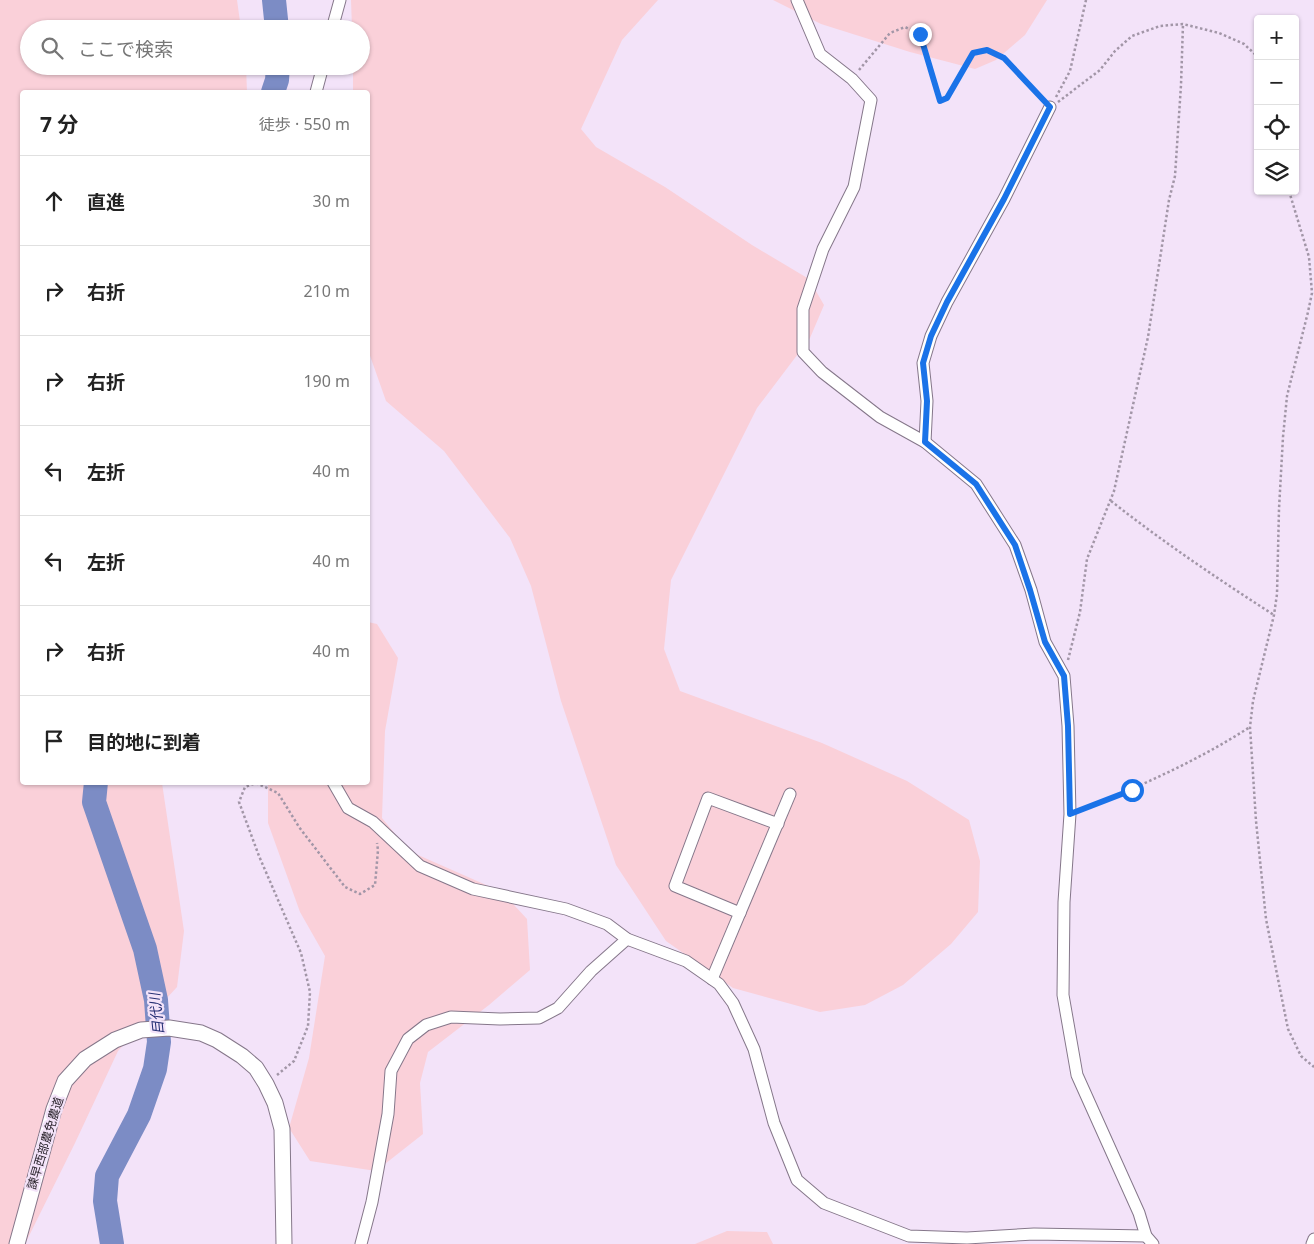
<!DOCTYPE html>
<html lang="ja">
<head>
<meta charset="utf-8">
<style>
  :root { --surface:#fff; --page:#f2f2f2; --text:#222; --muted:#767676; --line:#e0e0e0 }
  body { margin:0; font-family:"Noto Sans","Noto Sans JP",sans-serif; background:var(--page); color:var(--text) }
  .controls { position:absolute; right:15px; top:15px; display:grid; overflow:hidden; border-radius:5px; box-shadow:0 1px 4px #0004 }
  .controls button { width:45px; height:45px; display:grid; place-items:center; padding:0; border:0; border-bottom:1px solid var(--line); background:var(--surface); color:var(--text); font:25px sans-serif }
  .stop { position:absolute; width:15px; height:15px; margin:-11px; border:4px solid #1a73e8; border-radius:50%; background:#fff }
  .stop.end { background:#1a73e8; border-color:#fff; box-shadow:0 1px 5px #0008 }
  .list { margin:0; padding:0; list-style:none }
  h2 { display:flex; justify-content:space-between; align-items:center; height:65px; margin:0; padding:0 20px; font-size:21px }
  h2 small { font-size:16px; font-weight:400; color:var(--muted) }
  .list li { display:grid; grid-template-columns:32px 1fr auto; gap:15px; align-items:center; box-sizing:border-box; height:90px; padding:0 20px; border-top:1px solid var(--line) }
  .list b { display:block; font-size:19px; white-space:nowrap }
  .list em { font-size:16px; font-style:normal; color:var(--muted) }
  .icon { flex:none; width:28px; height:28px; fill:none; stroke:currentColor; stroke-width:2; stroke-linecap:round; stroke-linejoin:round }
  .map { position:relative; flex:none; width:1314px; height:1244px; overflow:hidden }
  .search { position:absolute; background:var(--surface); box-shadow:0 1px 4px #0004; left:20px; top:20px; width:350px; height:55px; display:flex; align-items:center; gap:12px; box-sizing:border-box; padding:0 18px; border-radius:28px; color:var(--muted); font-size:19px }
  .panel { position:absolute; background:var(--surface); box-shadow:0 1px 4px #0004; left:20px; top:90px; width:350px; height:695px; border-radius:5px }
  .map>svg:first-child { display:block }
  .green { fill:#fad0d9 }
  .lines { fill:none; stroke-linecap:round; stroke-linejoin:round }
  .river { stroke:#7c8cc5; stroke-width:24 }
  .street-casing { stroke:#85778a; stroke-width:13 }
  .secondary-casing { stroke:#85778a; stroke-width:17 }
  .path { stroke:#a296a7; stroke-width:2.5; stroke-dasharray:2.5 2.5; stroke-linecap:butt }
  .street { stroke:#fff; stroke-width:11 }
  .secondary { stroke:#fff; stroke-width:15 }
  .route { stroke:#1a73e8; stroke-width:6 }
  .labels { text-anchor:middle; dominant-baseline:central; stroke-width:4.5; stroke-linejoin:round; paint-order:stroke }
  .street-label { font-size:12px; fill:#29232b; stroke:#f3e3f9 }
  .water-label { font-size:14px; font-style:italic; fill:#232d72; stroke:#f3e3f9 }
</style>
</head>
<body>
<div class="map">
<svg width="1314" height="1244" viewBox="0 0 1314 1244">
  <rect width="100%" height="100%" fill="#f3e3f9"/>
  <g class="green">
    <path d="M0 0H237L241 29H29V66H246L247 92H22V782L162 783 184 931 177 987 118 1051 75 1143 25 1244H0Z"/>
    <path d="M351 0H658L622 40 581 129 596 147 665 187 752 245 809 279 824 305 810 338 757 408 671 580 664 649 680 691 822 743 907 781 969 820 980 861 978 912 951 944 903 985 865 1005 820 1012 733 988 666 941 616 865 561 701 531 586 510 538 444 451 386 401 368 350V92H353V66H361V29H352Z"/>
    <path d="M773 0H1047L1025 35 996 60 975 69 910 52 821 24Z"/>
    <path d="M368 622 377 624 398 658 385 731 382 818 409 851 502 892 527 919 530 970 489 1005 428 1052 420 1083 423 1134 376 1171 310 1161 289 1128 309 1058 325 956 300 912 268 823V783L368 782Z"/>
    <path d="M727 1231 767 1232 773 1244H695Z"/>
  </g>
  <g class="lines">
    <g class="river">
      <path d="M274 0 277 29"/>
      <path d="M273 92 277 80 278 66"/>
      <path d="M96 782 94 802 145 949 156 1000 159 1042 155 1069 139 1115 107 1176 105 1201 112 1244"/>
    </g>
    <defs>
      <g id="street">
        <path d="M797 0 820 54 852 79 871 100 854 187 823 249 803 309V352L822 372 880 417 925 442 976 484 1015 545 1031 590 1045 642 1064 676 1068 726 1070 814 1064 902 1063 995 1077 1075 1139 1213 1146 1236 1153 1244"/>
        <path d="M332 29 340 0"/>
        <path d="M316 92 323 66"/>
        <path d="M925 442 927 401 923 363 931 336 947 302 1004 199 1050 107"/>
        <path d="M333 782 348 808 373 822 420 866 473 889 566 909 607 924 627 939 686 961 719 984 733 1003 754 1049 774 1123 797 1180 824 1203 909 1236 967 1238 1034 1234 1146 1236"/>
        <path d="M740 913 675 886 708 798 778 824"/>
        <path d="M712 979 790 794"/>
        <path d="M361 1244 372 1202 388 1114 391 1071 408 1039 426 1025 451 1017 500 1019 539 1018 558 1008 591 971 627 939"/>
        <path d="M1312 1244 1314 1239"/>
      </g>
      <path id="secondary" d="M17 1244 54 1109 65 1081 85 1059 115 1040 141 1030 169 1028 201 1033 217 1040 242 1056 256 1068 266 1084 275 1103 282 1129 284 1244"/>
    </defs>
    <use href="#street" class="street-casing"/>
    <use href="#secondary" class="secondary-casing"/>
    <g class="path">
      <path d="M859 70 890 33 905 27 920 34 940 101 947 98 973 53 987 50 1004 58 1042 99"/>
      <path d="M1056 97 1070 71 1086 0"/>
      <path d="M1058 102 1100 70 1115 51 1132 36 1160 26 1183 24 1219 33 1244 44 1258 57"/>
      <path d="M1289 191 1309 257 1312 293 1308 312 1287 396 1283 437 1279 509 1277 594 1274 615 1253 701 1250 727 1256 821 1266 919 1288 1029 1301 1056 1314 1067"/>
      <path d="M1111 501C1163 542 1218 579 1274 615"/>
      <path d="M1068 660 1080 612 1087 559 1114 491 1148 337 1169 200 1175 176 1181 85 1183 24"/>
      <path d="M1080 810C1139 787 1197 761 1250 727"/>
      <path d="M277 1075 294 1061 308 1026 310 992 301 953 259 856 239 802 245 787 256 783 278 793 299 827 345 887 360 894 375 885 378 850 377 843"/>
    </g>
    <use href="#street" class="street"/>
    <use href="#secondary" class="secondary"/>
  </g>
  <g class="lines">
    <path class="route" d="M920 34 940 101 947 98 973 53 987 50 1004 58 1050 107 1004 199 947 302 931 336 923 363 927 401 925 442 976 484 1015 545 1030 590 1045 642 1064 676 1068 726 1070 814 1132 790"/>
  </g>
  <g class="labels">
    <g class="street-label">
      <text transform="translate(45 1143) rotate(-73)">諫早西部農免農道</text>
    </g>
    <g class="water-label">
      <text transform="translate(156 1014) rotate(-96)">目代川</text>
    </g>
  </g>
</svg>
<div class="controls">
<button>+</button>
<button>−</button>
<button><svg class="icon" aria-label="locate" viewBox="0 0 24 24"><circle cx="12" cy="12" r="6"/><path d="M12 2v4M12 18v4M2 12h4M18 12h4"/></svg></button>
<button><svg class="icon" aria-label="layers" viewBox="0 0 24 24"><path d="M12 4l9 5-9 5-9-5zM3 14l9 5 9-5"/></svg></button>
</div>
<div class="stop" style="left:1132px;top:790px"></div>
<div class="stop end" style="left:920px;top:34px"></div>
<div class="search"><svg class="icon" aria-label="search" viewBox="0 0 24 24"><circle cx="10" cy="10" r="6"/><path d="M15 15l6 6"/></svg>ここで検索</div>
<section class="panel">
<h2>7 分<small>徒歩 · 550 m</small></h2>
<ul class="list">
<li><svg class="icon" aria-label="ahead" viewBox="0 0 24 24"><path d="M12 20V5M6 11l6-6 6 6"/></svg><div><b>直進</b></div><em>30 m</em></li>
<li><svg class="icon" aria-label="right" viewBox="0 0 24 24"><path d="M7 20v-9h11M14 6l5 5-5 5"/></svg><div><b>右折</b></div><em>210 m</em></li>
<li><svg class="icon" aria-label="right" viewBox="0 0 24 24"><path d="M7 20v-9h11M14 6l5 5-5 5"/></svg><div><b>右折</b></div><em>190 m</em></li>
<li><svg class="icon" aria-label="left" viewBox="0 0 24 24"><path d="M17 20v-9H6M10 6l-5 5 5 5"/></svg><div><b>左折</b></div><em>40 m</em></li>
<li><svg class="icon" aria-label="left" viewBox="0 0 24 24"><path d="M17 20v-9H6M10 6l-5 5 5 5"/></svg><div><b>左折</b></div><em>40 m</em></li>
<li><svg class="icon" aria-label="right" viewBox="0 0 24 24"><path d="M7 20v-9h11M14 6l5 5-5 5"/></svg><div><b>右折</b></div><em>40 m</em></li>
<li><svg class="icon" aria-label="arrive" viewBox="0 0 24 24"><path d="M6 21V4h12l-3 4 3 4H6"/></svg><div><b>目的地に到着</b></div></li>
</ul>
</section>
</div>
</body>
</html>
